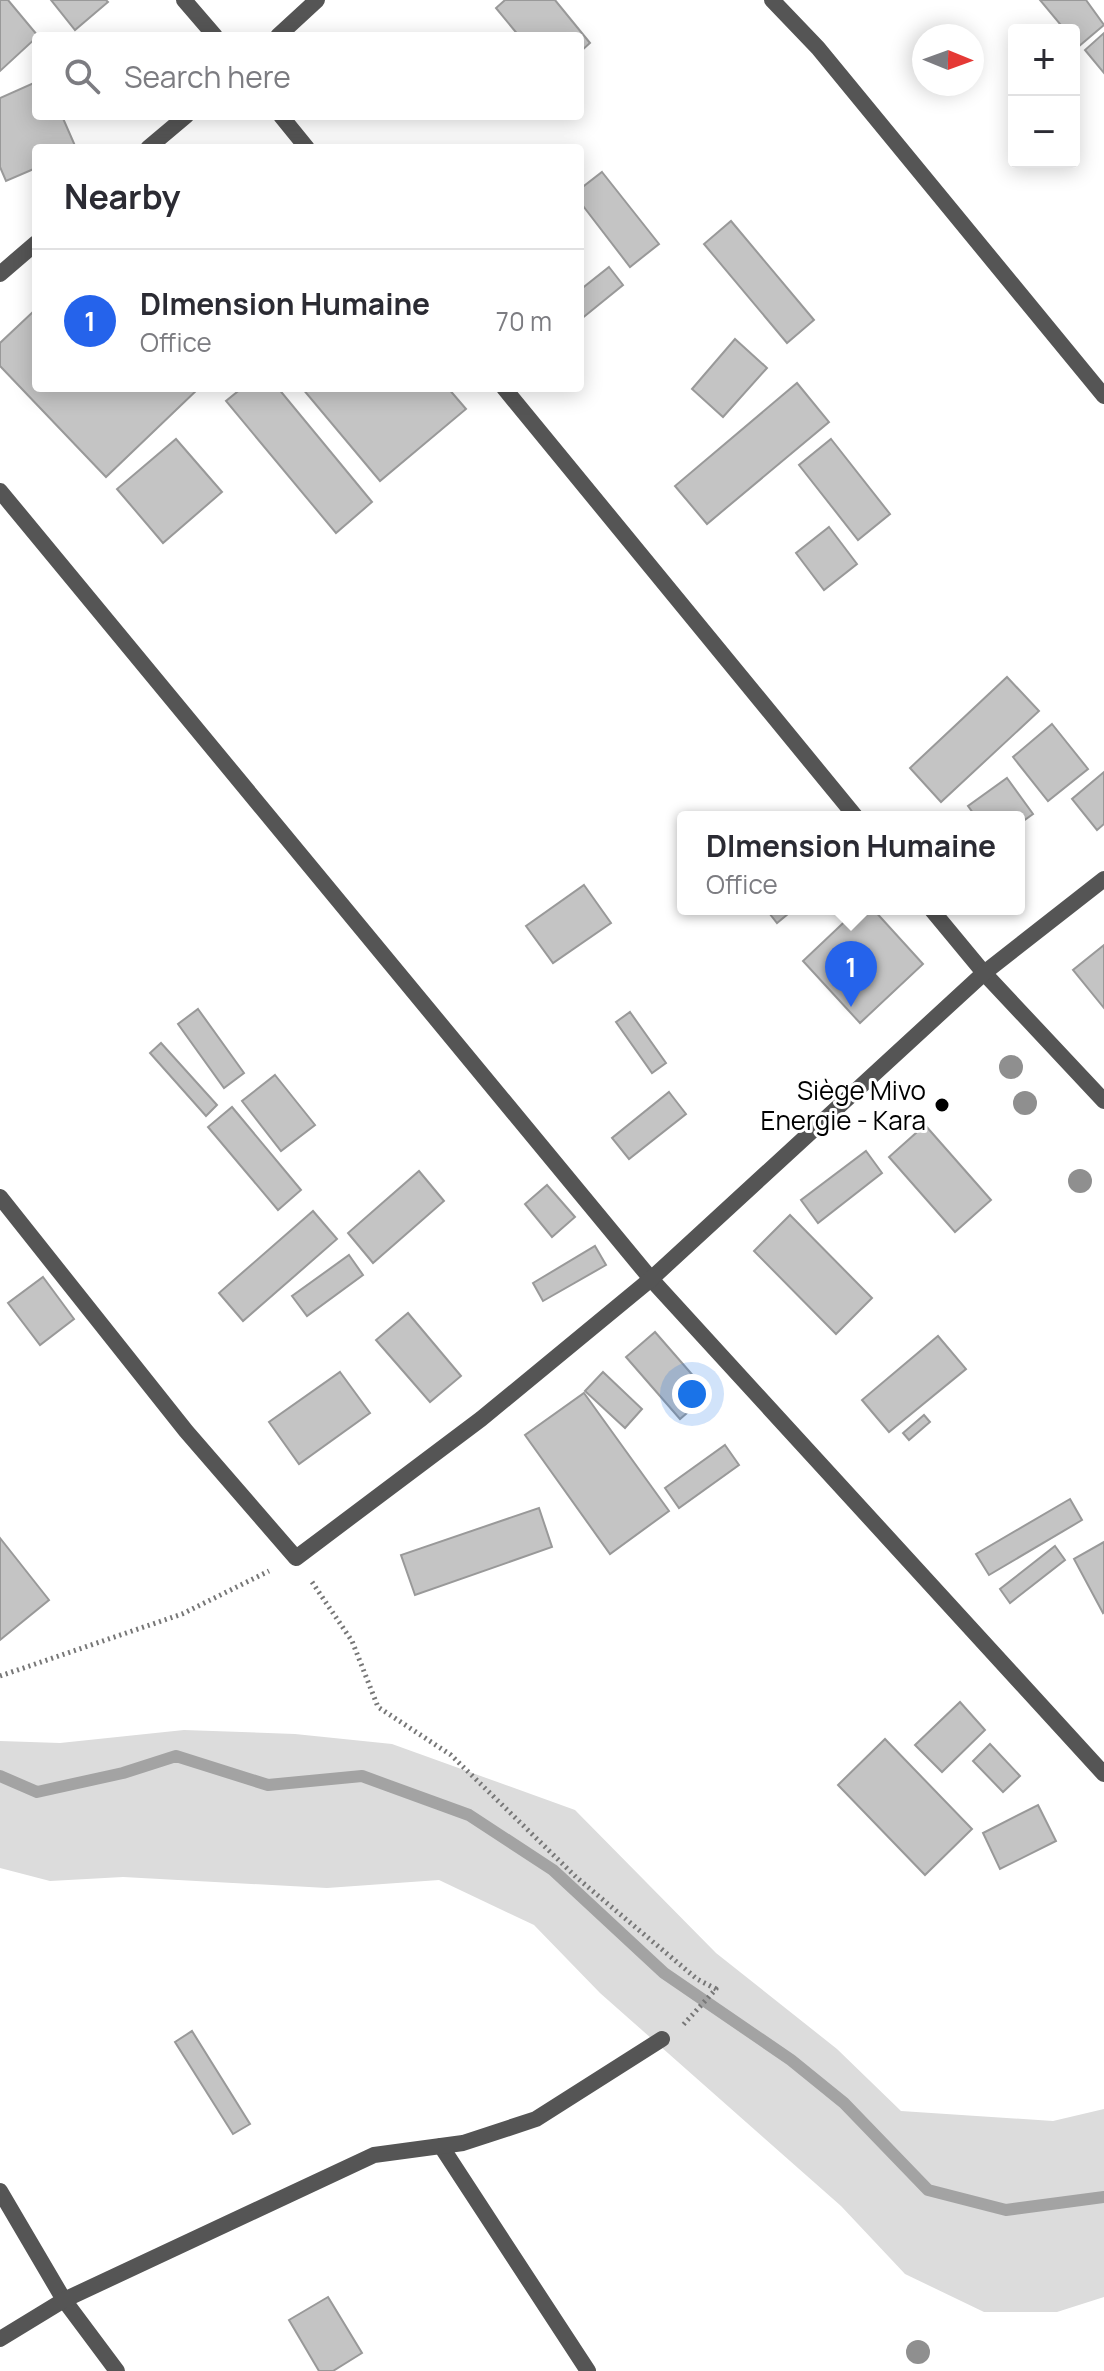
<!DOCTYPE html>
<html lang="en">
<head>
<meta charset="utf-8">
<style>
  :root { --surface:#fff; --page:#f2f2f3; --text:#2b2b33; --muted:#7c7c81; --line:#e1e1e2; --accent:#2563eb }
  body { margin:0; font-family:Manrope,sans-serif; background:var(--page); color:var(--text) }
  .controls { position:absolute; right:24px; top:24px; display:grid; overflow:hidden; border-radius:8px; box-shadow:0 4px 20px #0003 }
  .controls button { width:72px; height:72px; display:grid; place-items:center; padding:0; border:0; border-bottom:2px solid var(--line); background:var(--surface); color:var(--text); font:40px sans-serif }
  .compass { position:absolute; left:912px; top:24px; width:72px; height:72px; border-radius:50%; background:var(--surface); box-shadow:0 4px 20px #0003; rotate:91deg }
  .you { position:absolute; left:692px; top:1394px; width:28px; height:28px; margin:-20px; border:6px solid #fff; border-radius:50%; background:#1a73e8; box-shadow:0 0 0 12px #1a73e833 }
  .badge { display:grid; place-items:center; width:52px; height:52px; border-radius:50%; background:var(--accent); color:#fff; font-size:26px; font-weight:700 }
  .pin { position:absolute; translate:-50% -66px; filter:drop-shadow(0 2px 4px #0008) }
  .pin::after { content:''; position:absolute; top:42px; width:28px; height:24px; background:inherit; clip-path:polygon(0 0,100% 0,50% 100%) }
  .popup { position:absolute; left:677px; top:811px; width:348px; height:104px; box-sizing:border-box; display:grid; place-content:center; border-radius:8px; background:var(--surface); filter:drop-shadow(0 2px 6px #0005); font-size:26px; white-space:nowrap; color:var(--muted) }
  .popup b { font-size:30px; color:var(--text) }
  .popup::after { content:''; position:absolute; left:50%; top:100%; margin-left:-16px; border:16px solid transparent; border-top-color:var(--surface) }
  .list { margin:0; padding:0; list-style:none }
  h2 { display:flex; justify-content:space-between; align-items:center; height:104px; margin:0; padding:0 32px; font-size:34px }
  h2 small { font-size:26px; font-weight:400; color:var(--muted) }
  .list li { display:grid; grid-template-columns:52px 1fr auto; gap:24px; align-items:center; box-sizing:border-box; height:144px; padding:0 32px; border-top:2px solid var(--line) }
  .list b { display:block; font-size:30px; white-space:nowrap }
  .list p { margin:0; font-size:26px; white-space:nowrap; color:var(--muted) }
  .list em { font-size:26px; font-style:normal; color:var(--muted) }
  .icon { flex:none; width:44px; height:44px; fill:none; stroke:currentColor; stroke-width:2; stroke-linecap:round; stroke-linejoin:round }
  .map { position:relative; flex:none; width:1104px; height:2371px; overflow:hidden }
  .search { position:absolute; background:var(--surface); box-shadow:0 4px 20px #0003; left:32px; top:32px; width:552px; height:88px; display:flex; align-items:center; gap:20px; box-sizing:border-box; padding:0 28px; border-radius:8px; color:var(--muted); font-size:30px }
  .panel { position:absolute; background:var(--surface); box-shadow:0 4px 20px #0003; left:32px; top:144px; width:552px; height:248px; border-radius:8px }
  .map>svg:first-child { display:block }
  .green { fill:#dcdcdc }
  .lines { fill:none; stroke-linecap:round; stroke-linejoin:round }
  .stream { stroke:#a3a3a3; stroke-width:12 }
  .building { fill:#c4c4c4; stroke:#999; stroke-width:2 }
  .path { stroke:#777; stroke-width:5; stroke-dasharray:2 4; stroke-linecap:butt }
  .minor { stroke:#555; stroke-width:16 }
  .tree { fill:#8f8f8f }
  .poi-dot { fill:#000; stroke:#fff; stroke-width:3 }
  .labels { text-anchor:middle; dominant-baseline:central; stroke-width:6; stroke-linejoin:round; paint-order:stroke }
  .poi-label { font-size:26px; fill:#000; stroke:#fff; text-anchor:end }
</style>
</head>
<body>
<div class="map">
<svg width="1104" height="2371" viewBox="0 0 1104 2371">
  <rect width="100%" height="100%" fill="#fff"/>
  <path class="green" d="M184 1730 295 1734 392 1744 575 1810 716 1953 837 2049 901 2111 1053 2121 1104 2109V2297L1057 2312H984L905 2274 841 2206 600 1993 534 1925 439 1880 327 1888 123 1877 50 1881 0 1868V1741L60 1743Z"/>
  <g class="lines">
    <path class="stream" d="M0 1776 37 1792 123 1773 176 1756 268 1785 362 1776 469 1815 553 1870 664 1973 791 2060 844 2103 928 2190 1006 2210 1104 2197"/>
  </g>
  <g class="building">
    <path d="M0 0H8L38 36 0 71Z"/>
    <path d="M51 0H106L108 2 75 30Z"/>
    <path d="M505 0H555L590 43 580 52V36H519L496 8Z"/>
    <path d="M1040 0H1086L1104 25 1078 47 1074 41V30H1065Z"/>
    <path d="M1104 33V73L1085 50Z"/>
    <path d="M36 82V116H62L76 148H36V168L6 181 0 167V98Z"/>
    <path d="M602 172 659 244 630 267 580 202V189Z"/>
    <path d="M731 221 814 320 787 343 704 244Z"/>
    <path d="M609 267 623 285 580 320V290Z"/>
    <path d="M36 309V388H199L106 477 0 366V343Z"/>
    <path d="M735 339 767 368 723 417 692 389Z"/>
    <path d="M797 383 829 422 707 524 675 486Z"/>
    <path d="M242 388H278L372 502 336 533 226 401Z"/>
    <path d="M302 388H448L466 409 380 481Z"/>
    <path d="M176 439 222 492 163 543 117 489Z"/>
    <path d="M831 439 890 514 858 540 799 465Z"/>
    <path d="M829 527 857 564 824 590 796 553Z"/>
    <path d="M1007 677 1039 711 941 802 910 768Z"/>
    <path d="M1052 724 1088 769 1048 801 1013 757Z"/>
    <path d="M1104 772V824L1097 830 1072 799Z"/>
    <path d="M1007 778 1033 814 1019 824V817H976L968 806Z"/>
    <path d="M584 885 611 923 553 963 526 926Z"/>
    <path d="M766 909H794L777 923Z"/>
    <path d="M858 909H873L923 964 860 1023 803 961Z"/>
    <path d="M1104 945V1008L1073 970Z"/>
    <path d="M198 1009 244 1073 224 1088 178 1024Z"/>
    <path d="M630 1012 666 1063 652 1073 616 1022Z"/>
    <path d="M161 1043 217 1105 206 1116 150 1053Z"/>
    <path d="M275 1075 315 1125 281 1151 242 1101Z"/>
    <path d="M669 1092 686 1114 629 1159 612 1138Z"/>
    <path d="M232 1107 301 1190 278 1210 208 1127Z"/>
    <path d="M925 1125 991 1200 955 1232 889 1157Z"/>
    <path d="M866 1151 882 1173 818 1223 801 1200Z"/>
    <path d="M419 1171 444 1201 373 1263 348 1233Z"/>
    <path d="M547 1185 575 1217 552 1237 525 1204Z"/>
    <path d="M313 1211 337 1239 243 1321 219 1293Z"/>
    <path d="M790 1215 872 1298 836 1334 754 1251Z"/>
    <path d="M595 1246 606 1265 543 1301 533 1283Z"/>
    <path d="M349 1255 363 1275 307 1316 292 1296Z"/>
    <path d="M43 1277 74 1319 40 1345 8 1303Z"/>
    <path d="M408 1313 461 1376 430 1402 376 1340Z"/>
    <path d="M655 1332 709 1394 680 1419 626 1357Z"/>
    <path d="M938 1336 966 1369 889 1432 862 1400Z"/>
    <path d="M340 1372 370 1413 299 1464 269 1422Z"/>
    <path d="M603 1372 642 1409 625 1428 585 1391Z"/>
    <path d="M584 1393 669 1511 610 1554 525 1435Z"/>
    <path d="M924 1415 930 1422 909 1440 903 1433Z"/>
    <path d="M725 1445 739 1465 679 1508 665 1488Z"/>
    <path d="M1070 1499 1082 1520 989 1575 976 1554Z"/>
    <path d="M539 1508 552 1547 415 1595 401 1555Z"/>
    <path d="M0 1538 49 1600 0 1640Z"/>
    <path d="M1104 1542V1612L1103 1613 1074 1559Z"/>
    <path d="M1055 1546 1065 1560 1010 1603 1000 1589Z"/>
    <path d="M960 1702 985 1730 942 1772 915 1745Z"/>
    <path d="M885 1739 972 1829 925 1875 838 1785Z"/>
    <path d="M990 1744 1020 1776 1003 1792 973 1761Z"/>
    <path d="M1038 1805 1056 1841 1000 1869 983 1833Z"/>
    <path d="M192 2031 250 2124 233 2134 175 2042Z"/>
    <path d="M328 2297 362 2353 333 2371H319L289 2320Z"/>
  </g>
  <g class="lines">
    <g class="path">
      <path d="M312 1582 352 1641 378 1707 451 1755 576 1877 697 1979 716 1989 683 2025"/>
      <path d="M0 1676 182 1614 269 1571"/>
    </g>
    <g class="minor">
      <path d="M184 0 215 36"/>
      <path d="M772 0 818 48 1104 396"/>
      <path d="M278 36 317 0"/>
      <path d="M281 116 307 148"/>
      <path d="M148 148 186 116"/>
      <path d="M0 274 36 243"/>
      <path d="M504 388 856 817"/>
      <path d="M0 491 651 1279 1104 1774"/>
      <path d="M931 909 984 973 1104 1101"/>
      <path d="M0 1197 186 1431 296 1558 481 1419 651 1279 984 973 1104 879"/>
      <path d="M441 2146 588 2371"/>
      <path d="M0 2191 64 2300 117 2371"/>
      <path d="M0 2339 64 2300 374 2155 463 2143 536 2119 662 2039"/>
    </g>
  </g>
  <g class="tree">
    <circle cx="1011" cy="1067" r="12"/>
    <circle cx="1025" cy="1103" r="12"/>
    <circle cx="1080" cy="1181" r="12"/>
    <circle cx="918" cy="2352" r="12"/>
  </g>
  <circle class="poi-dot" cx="942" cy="1105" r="8"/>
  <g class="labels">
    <g class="poi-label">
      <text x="926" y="1090">Siège Mivo<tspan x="926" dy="30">Energie - Kara</tspan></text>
    </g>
  </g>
</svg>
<div class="controls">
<button>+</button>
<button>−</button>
</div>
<svg class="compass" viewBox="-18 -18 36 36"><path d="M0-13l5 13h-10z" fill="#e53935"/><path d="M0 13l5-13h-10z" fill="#7c7c81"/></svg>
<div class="you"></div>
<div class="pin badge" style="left:851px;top:1007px">1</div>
<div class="popup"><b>DImension Humaine</b>Office</div>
<div class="search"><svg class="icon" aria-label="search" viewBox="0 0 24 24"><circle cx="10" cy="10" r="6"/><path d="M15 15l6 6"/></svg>Search here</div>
<section class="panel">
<h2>Nearby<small></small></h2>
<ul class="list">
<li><span class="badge">1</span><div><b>DImension Humaine</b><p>Office</p></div><em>70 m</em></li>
</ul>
</section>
</div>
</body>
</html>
